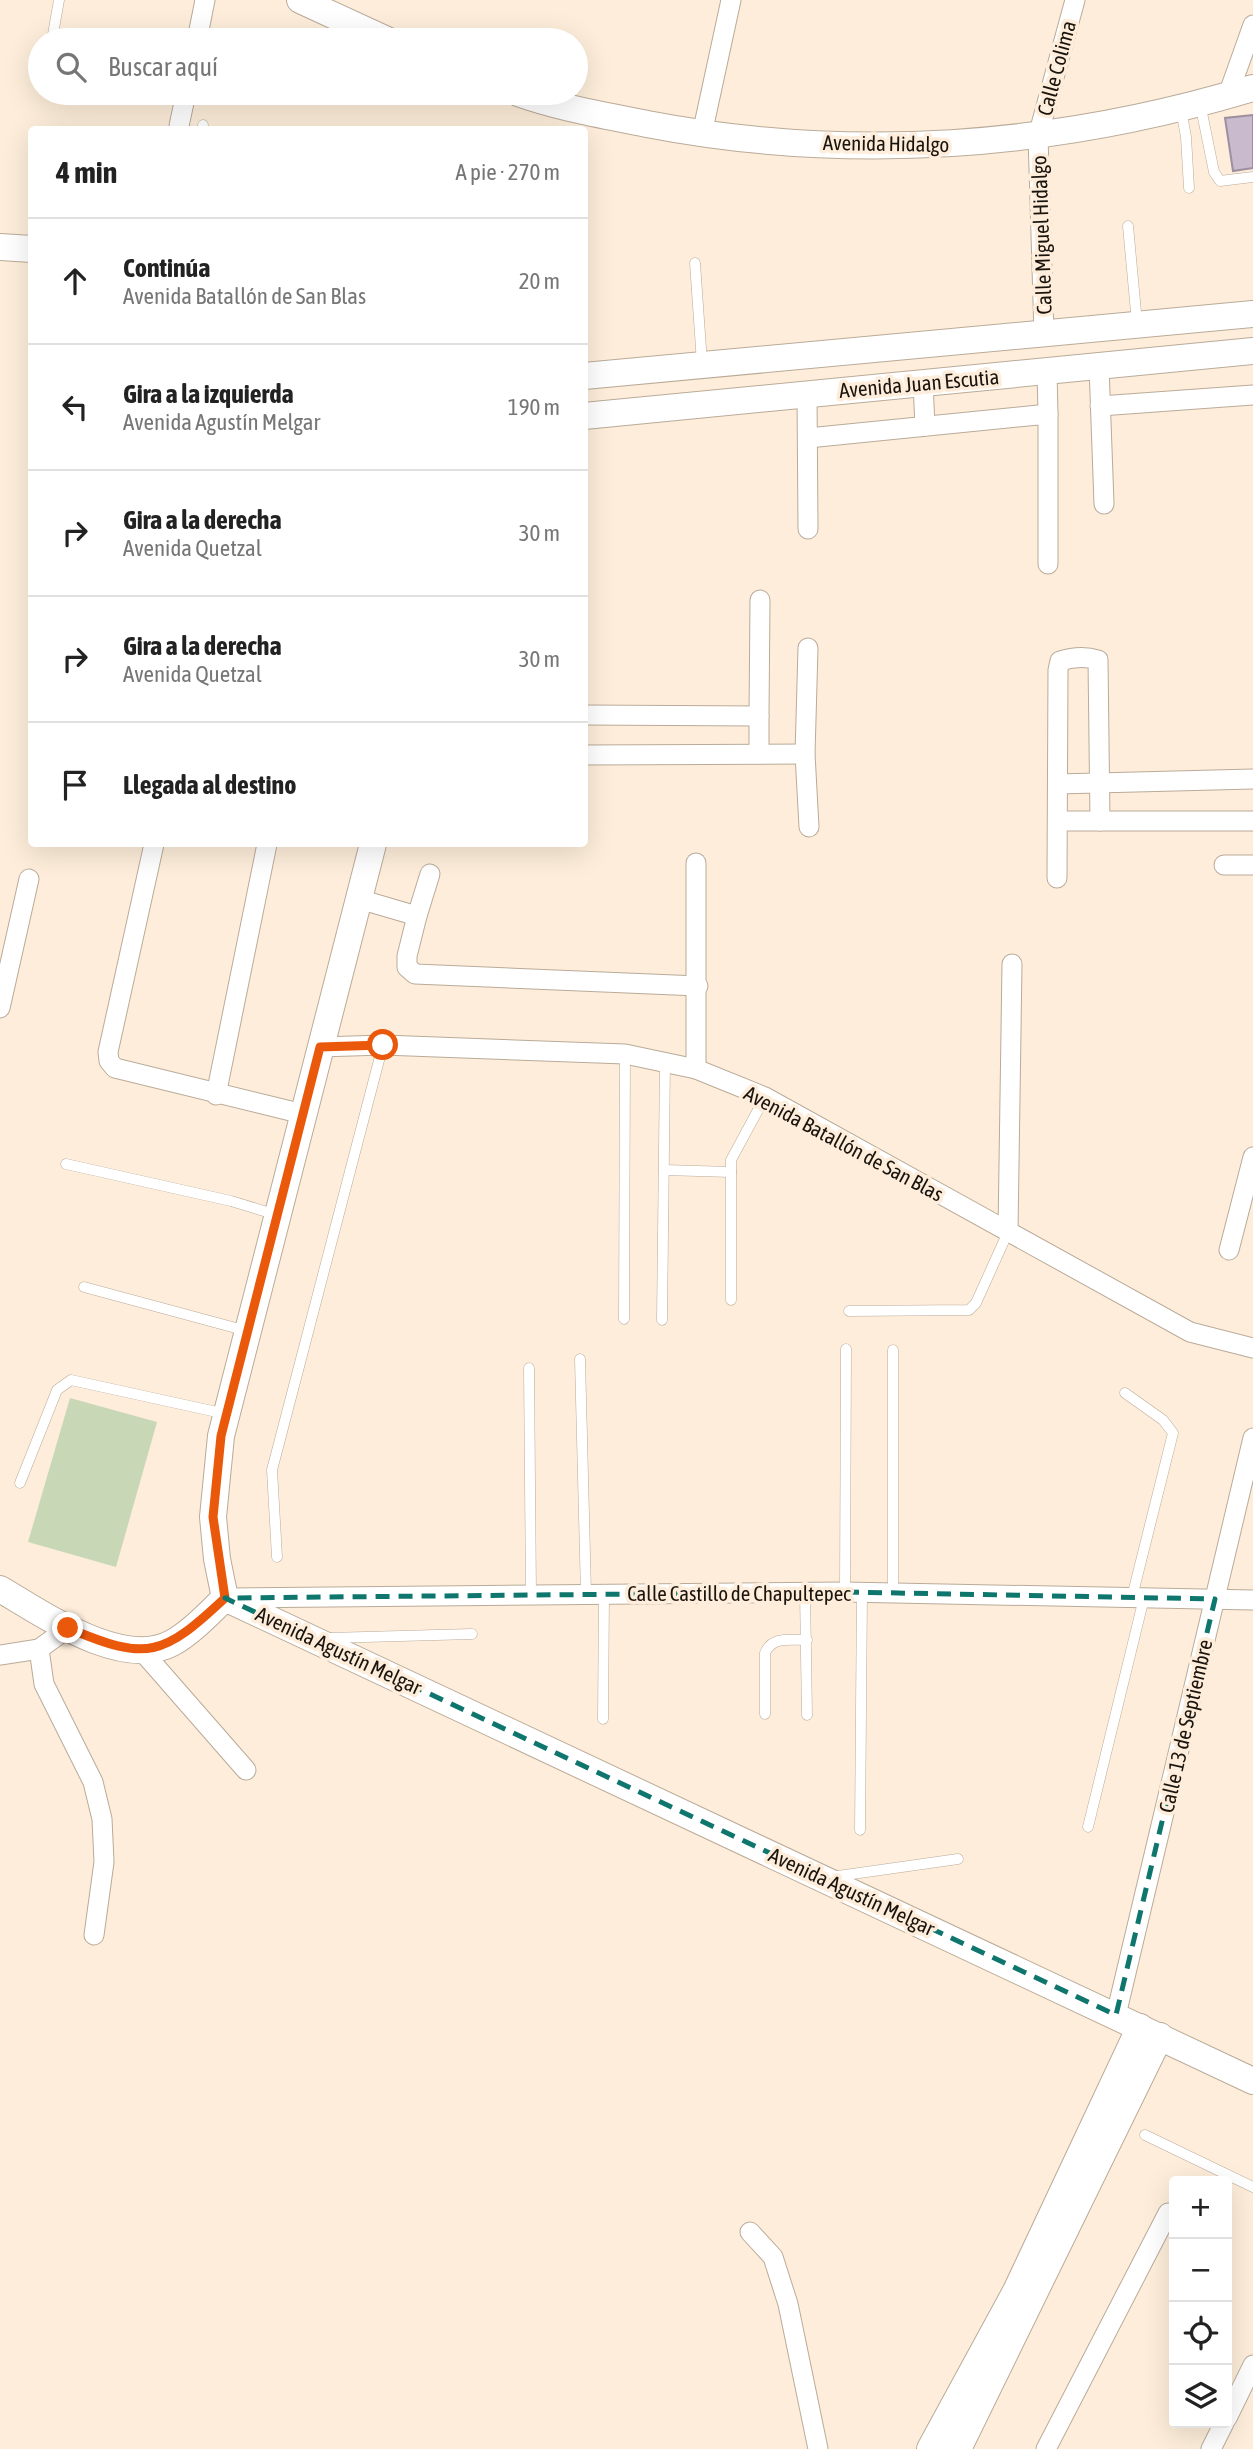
<!DOCTYPE html>
<html lang="es">
<head>
<meta charset="utf-8">
<style>
  :root { --surface:#fff; --page:#f6f6f6; --text:#222; --muted:#767676; --line:#e0e0e0 }
  body { margin:0; font-family:"Asap Condensed",sans-serif; background:var(--page); color:var(--text) }
  .controls { position:absolute; right:21px; bottom:21px; display:grid; overflow:hidden; border-radius:7px; box-shadow:0 7px 28px #0002 }
  .controls button { width:63px; height:63px; display:grid; place-items:center; padding:0; border:0; border-bottom:2px solid var(--line); background:var(--surface); color:var(--text); font:35px sans-serif }
  .stop { position:absolute; width:21px; height:21px; margin:-16px; border:5px solid #ea580c; border-radius:50%; background:#fff }
  .stop.end { background:#ea580c; border-color:#fff; box-shadow:0 2px 7px #0008 }
  .list { margin:0; padding:0; list-style:none }
  h2 { display:flex; justify-content:space-between; align-items:center; height:91px; margin:0; padding:0 28px; font-size:30px }
  h2 small { font-size:23px; font-weight:400; color:var(--muted) }
  .list li { display:grid; grid-template-columns:46px 1fr auto; gap:21px; align-items:center; box-sizing:border-box; height:126px; padding:0 28px; border-top:2px solid var(--line) }
  .list b { display:block; font-size:26px; white-space:nowrap }
  .list p { margin:0; font-size:23px; white-space:nowrap; color:var(--muted) }
  .list em { font-size:23px; font-style:normal; color:var(--muted) }
  .icon { flex:none; width:38px; height:38px; fill:none; stroke:currentColor; stroke-width:2; stroke-linecap:round; stroke-linejoin:round }
  .map { position:relative; flex:none; width:1253px; height:2449px; overflow:hidden }
  .search { position:absolute; background:var(--surface); box-shadow:0 7px 28px #0002; left:28px; top:28px; width:560px; height:77px; display:flex; align-items:center; gap:18px; box-sizing:border-box; padding:0 24px; border-radius:38px; color:var(--muted); font-size:26px }
  .panel { position:absolute; background:var(--surface); box-shadow:0 7px 28px #0002; left:28px; top:126px; width:560px; height:721px; border-radius:7px }
  .map>svg:first-child { display:block }
  .green { fill:#c8d8b6 }
  .building { fill:#c9bacd; stroke:#9d8fa0; stroke-width:2 }
  .lines { fill:none; stroke-linecap:round; stroke-linejoin:round }
  .lane-casing { stroke:#baab99; stroke-width:11 }
  .street-casing { stroke:#baab99; stroke-width:21 }
  .secondary-casing { stroke:#baab99; stroke-width:28 }
  .lane { stroke:#fff; stroke-width:10 }
  .street { stroke:#fff; stroke-width:19 }
  .secondary { stroke:#fff; stroke-width:26 }
  .route { stroke:#ea580c; stroke-width:9 }
  .marked { fill:none; stroke:#0f766e; stroke-width:5; stroke-dasharray:14 9; stroke-linejoin:round }
  .labels { text-anchor:middle; dominant-baseline:central; stroke-width:7; stroke-linejoin:round; paint-order:stroke }
  .street-label { font-size:21px; fill:#1a140e; stroke:#fdedda }
</style>
</head>
<body>
<div class="map">
<svg width="1253" height="2449" viewBox="0 0 1253 2449">
  <rect width="100%" height="100%" fill="#fdedda"/>
  <path class="green" d="M70 1398 157 1422 116 1567 28 1542Z"/>
  <path class="building" d="M1253 115V168L1233 171 1225 118Z"/>
  <g class="lines">
    <defs>
      <g id="lane">
        <path d="M52 40 59 0"/>
        <path d="M1200 103 1214 172 1220 181 1253 177"/>
        <path d="M1181 109 1186 137 1189 188"/>
        <path d="M202 130 203 125"/>
        <path d="M1128 226 1137 323"/>
        <path d="M695 263 702 363"/>
        <path d="M66 1164 231 1201 277 1215"/>
        <path d="M664 1170 731 1172"/>
        <path d="M84 1287 247 1331"/>
        <path d="M731 1300V1160L765 1097"/>
        <path d="M849 1311 969 1310 976 1303 1008 1232"/>
        <path d="M624 1319 625 1054"/>
        <path d="M662 1320 665 1063"/>
        <path d="M893 1350V1593"/>
        <path d="M580 1359 586 1594"/>
        <path d="M529 1368 531 1596"/>
        <path d="M1125 1393 1163 1420 1173 1433 1132 1597"/>
        <path d="M20 1483 57 1390 71 1380 226 1414"/>
        <path d="M277 1557 272 1470 383 1045"/>
        <path d="M805 1592 807 1715"/>
        <path d="M845 1592 846 1349"/>
        <path d="M329 1638 472 1634"/>
        <path d="M765 1714V1653C772 1636 790 1640 807 1640"/>
        <path d="M603 1719 604 1594"/>
        <path d="M1088 1827 1144 1598"/>
        <path d="M860 1830 862 1592"/>
        <path d="M831 1877 958 1859"/>
        <path d="M1145 2135 1253 2187"/>
      </g>
      <g id="street">
        <path d="M197 40 205 0"/>
        <path d="M1228 95 1253 25"/>
        <path d="M179 126 186 93"/>
        <path d="M702 134 731 0"/>
        <path d="M1044 334 1038 136 1075 0"/>
        <path d="M1099 366 1104 504"/>
        <path d="M1047 371 1048 414"/>
        <path d="M923 383 925 426"/>
        <path d="M807 394 808 529"/>
        <path d="M1100 406 1253 395"/>
        <path d="M808 438 1048 414V564"/>
        <path d="M808 648 805 754 809 827"/>
        <path d="M584 715 759 716 760 600"/>
        <path d="M759 754V716"/>
        <path d="M584 755 805 754"/>
        <path d="M1058 784 1253 779"/>
        <path d="M1058 821H1253"/>
        <path d="M154 844 108 1052 109 1061 115 1068 303 1114"/>
        <path d="M696 863V1069"/>
        <path d="M1224 865H1253"/>
        <path d="M1057 878 1058 670 1060 661C1073 657 1085 656 1098 660L1100 821"/>
        <path d="M359 899 417 916 407 956V967L415 974 698 986"/>
        <path d="M417 916 430 874"/>
        <path d="M0 1008 29 879"/>
        <path d="M320 1047 383 1045 625 1054 696 1069 765 1097 1190 1332 1253 1348"/>
        <path d="M216 1095 267 844"/>
        <path d="M1008 1232 1012 964"/>
        <path d="M1229 1250 1253 1157"/>
        <path d="M229 1598 845 1592 1253 1600"/>
        <path d="M39 1649 44 1684 93 1782 102 1819 104 1862 94 1935"/>
        <path d="M142 1651 246 1770"/>
        <path d="M0 1655 39 1649 68 1628"/>
        <path d="M1116 2015 1253 1438"/>
        <path d="M750 2232 773 2257 788 2304 818 2449"/>
        <path d="M1227 2418 1253 2365"/>
        <path d="M1046 2449 1168 2213"/>
        <path d="M1211 2449 1224 2423"/>
      </g>
      <g id="secondary">
        <path d="M300 0 387 40"/>
        <path d="M518 93C560 108 603 115 647 124 850 163 1055 148 1253 88"/>
        <path d="M0 247 32 249"/>
        <path d="M584 376 1253 314"/>
        <path d="M584 416 1253 351"/>
        <path d="M0 1589C43 1614 122 1670 172 1643 192 1632 209 1613 225 1598"/>
        <path d="M225 1598 1253 2081"/>
        <path d="M225 1598 217 1559 213 1517 221 1436 373 844"/>
        <path d="M930 2449 1016 2291 1140 2027"/>
        <path d="M958 2449 1160 2036"/>
      </g>
    </defs>
    <use href="#lane" class="lane-casing"/>
    <use href="#street" class="street-casing"/>
    <use href="#secondary" class="secondary-casing"/>
    <use href="#lane" class="lane"/>
    <use href="#street" class="street"/>
    <use href="#secondary" class="secondary"/>
  </g>
  <g class="lines">
    <path class="route" d="M68 1628C148 1662 163 1656 225 1598L213 1517 221 1436 320 1047 383 1045"/>
  </g>
  <path class="marked" d="M845 1592 1215 1599 1116 2015 225 1598Z"/>
  <g class="labels">
    <g class="street-label">
      <text transform="translate(1056 68) rotate(-75)">Calle Colima</text>
      <text transform="translate(886 143) rotate(1)">Avenida Hidalgo</text>
      <text transform="translate(1041 235) rotate(-92)">Calle Miguel Hidalgo</text>
      <text transform="translate(919 383) rotate(-5)">Avenida Juan Escutia</text>
      <text transform="translate(844 1143) rotate(28)">Avenida Batallón de San Blas</text>
      <text x="739" y="1593">Calle Castillo de Chapultepec</text>
      <text transform="translate(339 1650) rotate(25)">Avenida Agustín Melgar</text>
      <text transform="translate(1185 1726) rotate(-77)">Calle 13 de Septiembre</text>
      <text transform="translate(852 1891) rotate(25)">Avenida Agustín Melgar</text>
    </g>
  </g>
</svg>
<div class="controls">
<button>+</button>
<button>−</button>
<button><svg class="icon" aria-label="locate" viewBox="0 0 24 24"><circle cx="12" cy="12" r="6"/><path d="M12 2v4M12 18v4M2 12h4M18 12h4"/></svg></button>
<button><svg class="icon" aria-label="layers" viewBox="0 0 24 24"><path d="M12 4l9 5-9 5-9-5zM3 14l9 5 9-5"/></svg></button>
</div>
<div class="stop" style="left:383px;top:1045px"></div>
<div class="stop end" style="left:68px;top:1628px"></div>
<div class="search"><svg class="icon" aria-label="search" viewBox="0 0 24 24"><circle cx="10" cy="10" r="6"/><path d="M15 15l6 6"/></svg>Buscar aquí</div>
<section class="panel">
<h2>4 min<small>A pie · 270 m</small></h2>
<ul class="list">
<li><svg class="icon" aria-label="ahead" viewBox="0 0 24 24"><path d="M12 20V5M6 11l6-6 6 6"/></svg><div><b>Continúa</b><p>Avenida Batallón de San Blas</p></div><em>20 m</em></li>
<li><svg class="icon" aria-label="left" viewBox="0 0 24 24"><path d="M17 20v-9H6M10 6l-5 5 5 5"/></svg><div><b>Gira a la izquierda</b><p>Avenida Agustín Melgar</p></div><em>190 m</em></li>
<li><svg class="icon" aria-label="right" viewBox="0 0 24 24"><path d="M7 20v-9h11M14 6l5 5-5 5"/></svg><div><b>Gira a la derecha</b><p>Avenida Quetzal</p></div><em>30 m</em></li>
<li><svg class="icon" aria-label="right" viewBox="0 0 24 24"><path d="M7 20v-9h11M14 6l5 5-5 5"/></svg><div><b>Gira a la derecha</b><p>Avenida Quetzal</p></div><em>30 m</em></li>
<li><svg class="icon" aria-label="arrive" viewBox="0 0 24 24"><path d="M6 21V4h12l-3 4 3 4H6"/></svg><div><b>Llegada al destino</b></div></li>
</ul>
</section>
</div>
</body>
</html>
